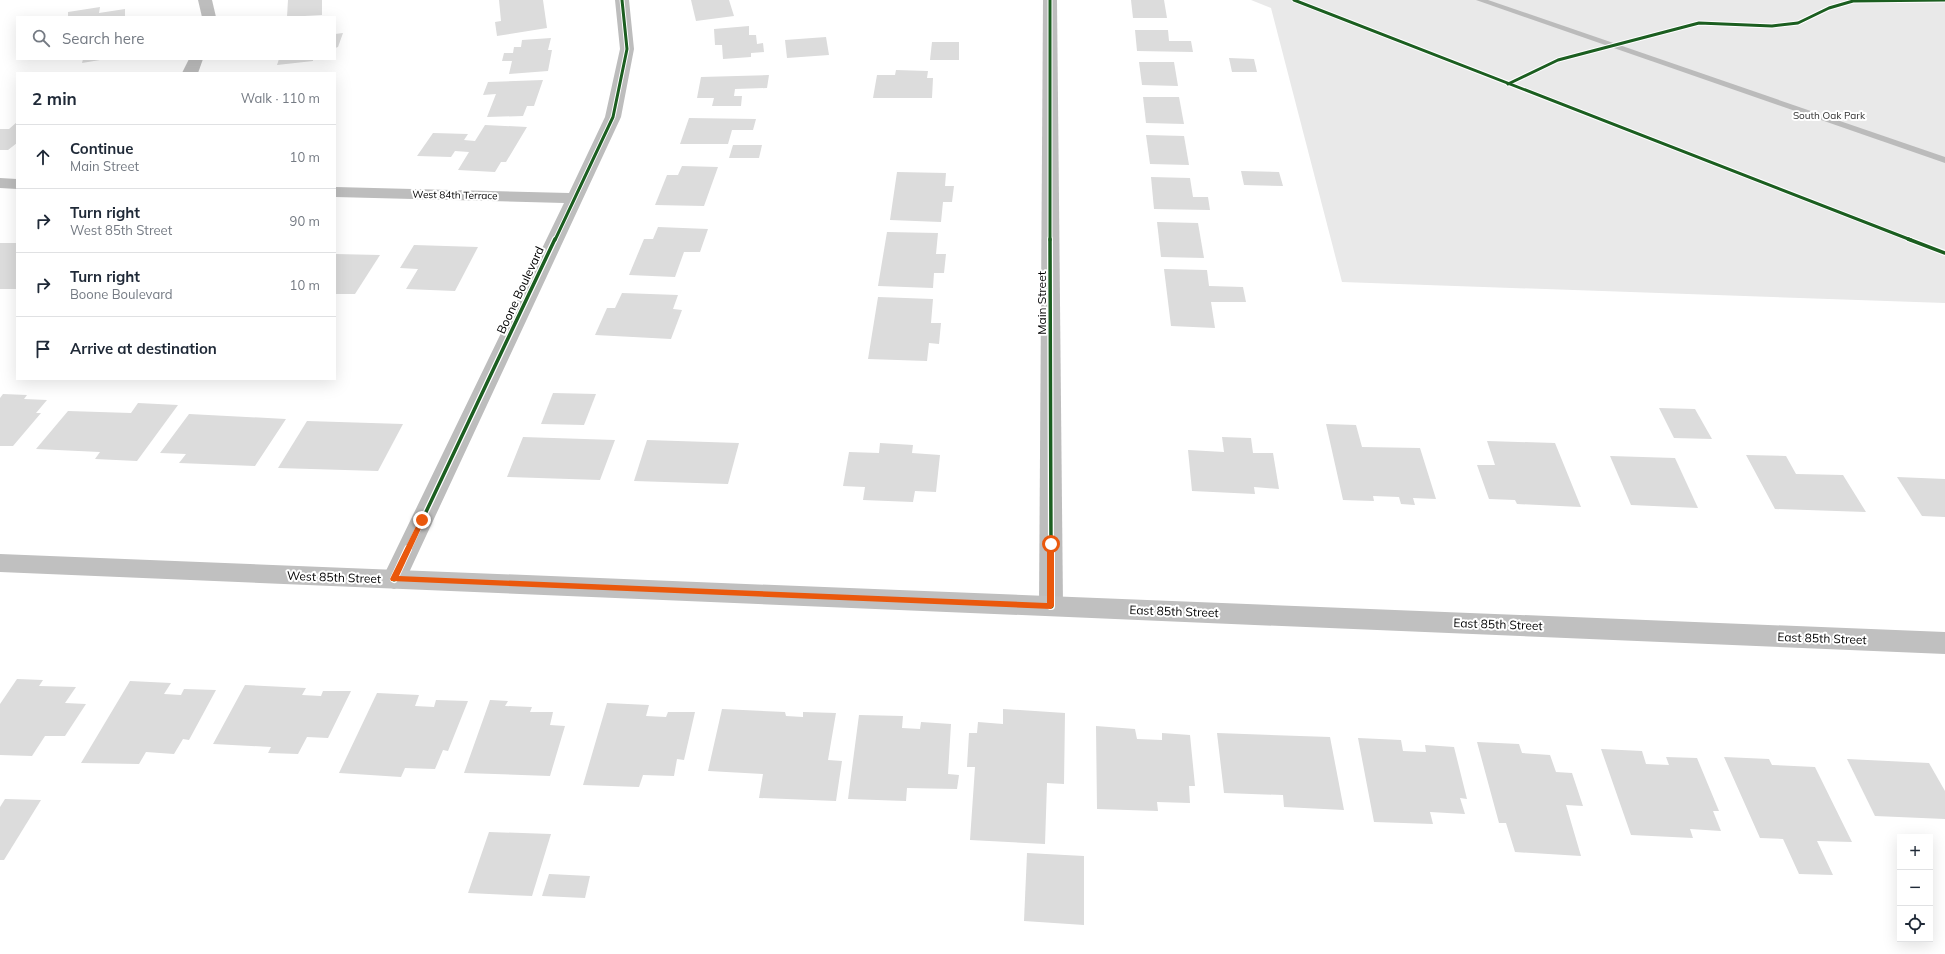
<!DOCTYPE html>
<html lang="en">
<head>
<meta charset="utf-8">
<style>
  :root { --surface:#fff; --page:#f2f2f3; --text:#1f2937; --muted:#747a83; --line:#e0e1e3 }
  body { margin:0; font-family:Mulish,sans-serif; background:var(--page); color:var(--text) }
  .controls { position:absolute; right:12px; bottom:12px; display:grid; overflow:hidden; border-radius:0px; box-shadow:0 4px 16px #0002 }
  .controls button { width:36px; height:36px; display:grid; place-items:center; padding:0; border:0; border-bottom:1px solid var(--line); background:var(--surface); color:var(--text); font:20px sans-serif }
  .stop { position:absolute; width:12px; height:12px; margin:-9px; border:3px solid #ea580c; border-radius:50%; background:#fff }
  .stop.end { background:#ea580c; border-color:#fff; box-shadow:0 1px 4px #0008 }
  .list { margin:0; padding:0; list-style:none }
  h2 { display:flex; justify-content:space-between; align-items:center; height:52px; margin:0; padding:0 16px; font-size:17px }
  h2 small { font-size:13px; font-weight:400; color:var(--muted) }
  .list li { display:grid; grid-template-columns:26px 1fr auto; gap:12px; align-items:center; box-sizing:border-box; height:64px; padding:0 16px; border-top:1px solid var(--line) }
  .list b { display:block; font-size:15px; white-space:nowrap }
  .list p { margin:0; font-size:13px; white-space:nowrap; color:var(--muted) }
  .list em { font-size:13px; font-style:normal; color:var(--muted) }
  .icon { flex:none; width:22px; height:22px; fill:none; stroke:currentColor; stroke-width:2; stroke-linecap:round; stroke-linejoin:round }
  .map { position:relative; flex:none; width:1945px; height:954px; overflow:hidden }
  .search { position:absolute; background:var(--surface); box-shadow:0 4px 16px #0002; left:16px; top:16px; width:320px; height:44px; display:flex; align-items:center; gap:10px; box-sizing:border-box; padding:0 14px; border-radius:0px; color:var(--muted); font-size:15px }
  .panel { position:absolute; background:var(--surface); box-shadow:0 4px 16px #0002; left:16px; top:72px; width:320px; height:308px; border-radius:0px }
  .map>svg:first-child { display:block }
  .green { fill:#e9e9e9 }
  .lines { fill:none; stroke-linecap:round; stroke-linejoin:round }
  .stream { fill:#bbb; fill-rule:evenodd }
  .building { fill:#dcdcdc }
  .minor { fill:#bdbdbd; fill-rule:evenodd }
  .secondary { fill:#c0c0c0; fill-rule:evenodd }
  .cycleway-far2-casing { stroke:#fff; stroke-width:5 }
  .cycleway-far1-casing { stroke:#fff; stroke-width:6 }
  .cycleway-casing { stroke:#fff; stroke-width:8 }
  .cycleway-far2 { stroke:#1b5e20; stroke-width:3 }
  .cycleway-far1 { stroke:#1b5e20; stroke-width:3.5 }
  .cycleway { stroke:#1b5e20; stroke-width:5 }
  .route { fill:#ea580c }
  .labels { text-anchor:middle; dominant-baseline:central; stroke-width:4; stroke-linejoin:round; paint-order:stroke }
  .far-park-label { font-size:10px; fill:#2e2e2e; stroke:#fff }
  .far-street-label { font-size:10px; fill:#000; stroke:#fff }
  .street-label { font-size:12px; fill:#000; stroke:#fff }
</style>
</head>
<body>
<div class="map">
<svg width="1945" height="954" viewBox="0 0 1945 954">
  <rect width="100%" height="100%" fill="#fff"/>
  <path class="green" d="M1251 0H1945V303L1342 282 1271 8Z"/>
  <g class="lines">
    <path class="stream" d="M1476 0H1488L1945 157V163Z"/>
  </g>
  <g class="building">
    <path d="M288 0H322V15L287 17Z"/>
    <path d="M499 0H543L547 28 497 36 495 22 501 21Z"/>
    <path d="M691 0H729L734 16 696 21Z"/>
    <path d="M1131 0H1164L1167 18H1133Z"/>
    <path d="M100 7 99 13 125 9V17H68V12Z"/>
    <path d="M749 26V35H756L757 44 763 43 764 52 751 53V57L723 59 722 45H715L714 29Z"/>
    <path d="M1135 30H1168L1169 41H1191L1193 52 1137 51Z"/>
    <path d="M343 33 338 47 335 48V34Z"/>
    <path d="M826 37 829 55 787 58 785 40Z"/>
    <path d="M551 38 548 50H552L548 71 509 74 512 61H502L504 53H513L514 47H521L522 40Z"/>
    <path d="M932 42H959V60H930Z"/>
    <path d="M1229 58 1254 59 1257 72H1232Z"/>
    <path d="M83 59H99L100 60 82 63Z"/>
    <path d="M279 59H313V61L277 65Z"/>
    <path d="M1139 62H1174L1178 86 1142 85Z"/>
    <path d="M896 70 928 71 927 78H933L932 98H873L877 75H895Z"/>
    <path d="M769 75 767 88 735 89 734 96H742L741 106H712L714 98H697L701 77Z"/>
    <path d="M543 80 534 106H527L523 116 487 117 496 94 483 95 488 82Z"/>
    <path d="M1143 97H1179L1184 124 1146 123Z"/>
    <path d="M689 118 756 119 753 130H732L728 144H680Z"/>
    <path d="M17 122V143L8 150H0V129H9Z"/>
    <path d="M485 125 527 127 506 162H501L495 172 458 170 469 152 455 151 451 157 417 156 433 133 468 134 464 140 475 141Z"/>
    <path d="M1146 135 1184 136 1189 165 1150 164Z"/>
    <path d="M733 145H762L759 158H729Z"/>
    <path d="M682 166 718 167 704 206 655 205 667 175H678Z"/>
    <path d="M1241 171 1279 172 1283 186 1244 185Z"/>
    <path d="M897 172 946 173 945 186H954L952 202H943L941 222 890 220Z"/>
    <path d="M1151 177 1190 178 1193 197H1208L1210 210 1154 209Z"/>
    <path d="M1157 222 1198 223 1204 258 1161 257Z"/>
    <path d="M658 227 708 229 700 252H684L675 277 629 275 644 239H653Z"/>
    <path d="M887 232 938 233 936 254H946L944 273H934L933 288 878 286Z"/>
    <rect x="0" y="243" width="17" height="46"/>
    <path d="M414 245 478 247 455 291 406 289 418 269 400 268Z"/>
    <path d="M335 254 380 255 355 294H335Z"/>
    <path d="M1164 269 1207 270 1209 286 1243 287 1246 302H1211L1215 328 1171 326Z"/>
    <path d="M622 293 678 295 673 309 682 310 671 339 595 335 607 308H615Z"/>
    <path d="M878 297 933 299 931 323H941L939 344 929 343 927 361 868 359Z"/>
    <path d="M553 393 596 394 584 425 541 424Z"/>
    <path d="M3 394 27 395 24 399 47 400 36 413H41L13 446H0V398Z"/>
    <path d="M138 403 178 405 137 461 95 459 100 452 36 449 68 411 131 413Z"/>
    <path d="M1659 408 1695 409 1712 439 1674 438Z"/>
    <path d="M189 414 286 419 255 466 179 463 186 454 160 453Z"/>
    <path d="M307 421 403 424 378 471 278 468Z"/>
    <path d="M1326 424 1356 425 1362 447 1420 448 1436 499 1413 498 1415 505 1401 504 1399 497 1373 496 1374 501 1343 500Z"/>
    <path d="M523 437 615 440 600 480 507 477Z"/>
    <path d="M1222 437 1251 438 1253 453H1273L1279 489 1254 487 1255 494 1192 491 1188 450 1224 452Z"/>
    <path d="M647 440 739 443 728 484 634 481Z"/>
    <path d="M1487 441 1555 443 1581 507 1517 504 1515 500 1489 499 1477 465H1495Z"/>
    <path d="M880 443 913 445 912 453 940 455 936 492 915 491 913 502 863 500 865 487 843 486 849 452 879 453Z"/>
    <path d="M1746 455 1786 456 1796 474 1843 475 1866 512 1775 509Z"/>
    <path d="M1610 456 1675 458 1698 508 1631 505Z"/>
    <path d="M1897 477 1945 479V517L1922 516Z"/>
    <path d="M17 679 43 680 39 686 76 687 65 703 86 704 65 736H45L32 756 0 755V704Z"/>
    <path d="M130 681 171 683 164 694 181 695 184 689 216 690 189 740 183 739 174 754 146 752 139 764 81 763Z"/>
    <path d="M245 685 306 688 302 695 321 696 323 691H351L328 738 307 737 298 754 268 753 271 747 213 744Z"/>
    <path d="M377 693 419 695 415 706 434 707 436 700 468 701 448 751 443 750 435 769 405 768 401 777 339 773Z"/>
    <path d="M490 700 508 701 505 706 532 707 530 712H553L550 725 565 726 550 776 464 773Z"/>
    <path d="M607 703 649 705 646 716 666 717 668 712H695L684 760 677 759 674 776 643 775 639 787 583 785Z"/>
    <path d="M722 709 785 712 786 716 803 717V712L836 713 828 760 842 761 836 801 759 798 763 774 708 771Z"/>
    <path d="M1003 709 1065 713 1064 784 1047 783 1045 844 970 840 975 767H967L969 733H977L978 722 1003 724Z"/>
    <path d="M859 715 903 716 902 728 920 729 921 722 951 724 948 774 959 775 957 789 907 788 906 801 848 799Z"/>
    <path d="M1096 726 1135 729 1137 739 1162 740V733L1190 735 1195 786H1189L1190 803 1157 802 1158 811 1097 809Z"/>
    <path d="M1217 733 1330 737 1344 810 1284 807 1283 795 1224 793Z"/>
    <path d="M1358 738 1401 740 1403 751 1426 752 1425 745 1454 747 1467 799 1460 798 1465 814 1430 812 1433 824 1374 822Z"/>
    <path d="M1477 742 1519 744 1522 753 1550 755 1556 772 1572 773 1583 806 1566 805 1581 856 1515 852 1506 823H1499Z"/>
    <path d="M1601 749 1642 751 1646 764 1669 765 1666 757 1697 758 1719 811H1713L1721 831 1690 829 1693 838 1631 835Z"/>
    <path d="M1724 757 1769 759 1772 765 1815 767 1852 842 1817 841 1833 875 1799 874 1783 839 1760 838Z"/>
    <path d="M1847 759 1929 763 1945 791V819L1875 816Z"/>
    <path d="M5 799 41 800 4 860H0V807Z"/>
    <path d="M489 832 551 834 532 896 468 893Z"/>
    <path d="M1027 853 1084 856V925L1024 921Z"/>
    <path d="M549 874 590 876 585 898 542 896Z"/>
  </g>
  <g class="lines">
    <g class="minor">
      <path d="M198 0H212L216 17H202Z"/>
      <path d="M615 0H629L634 49 621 117 406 579 402 586 394 589 386 586 382 579 564 203 335 197V187L569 193 605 117 620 49Z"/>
      <path d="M1043 0H1057L1063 606 1060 613 1051 616 1042 613 1039 606Z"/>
      <path d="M189 59H203L198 73H182Z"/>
      <path d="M0 178 17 179V189L0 188Z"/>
    </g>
    <path class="secondary" d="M0 554 1945 632V654L0 572Z"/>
    <defs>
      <g id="cycleway-far2">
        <path d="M1050 0V240"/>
        <path d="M1294 0 1911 240"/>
        <path d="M1508 84 1558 60 1699 23 1772 26 1798 23 1829 8 1853 1 1945 0"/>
        <path d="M555 240 613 117 627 49 622 0"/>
      </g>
      <g id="cycleway-far1">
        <path d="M1050 239 1051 550"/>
        <path d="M1908 239 1945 253"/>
        <path d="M408 550 555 239"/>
      </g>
      <g id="cycleway">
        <path d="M1051 549V606"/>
        <path d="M394 579 408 549"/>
      </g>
    </defs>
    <use href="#cycleway-far2" class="cycleway-far2-casing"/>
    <use href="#cycleway-far1" class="cycleway-far1-casing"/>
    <use href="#cycleway" class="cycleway-casing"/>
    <use href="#cycleway-far2" class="cycleway-far2"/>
    <use href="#cycleway-far1" class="cycleway-far1"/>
    <use href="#cycleway" class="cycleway"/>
  </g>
  <path class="route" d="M420 518H424L425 520 399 576 1047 603V544L1051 541 1054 544V606L1051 609 391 581 390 579Z"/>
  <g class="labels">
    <g class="far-park-label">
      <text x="1829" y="115">South Oak Park</text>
    </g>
    <g class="far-street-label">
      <text transform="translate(455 195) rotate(1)">West 84th Terrace</text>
    </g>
    <g class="street-label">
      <text transform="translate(520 290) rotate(-65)">Boone Boulevard</text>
      <text transform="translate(1041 303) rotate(-90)">Main Street</text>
      <text transform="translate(334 577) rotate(2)">West 85th Street</text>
      <text transform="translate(1174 611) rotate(2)">East 85th Street</text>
      <text transform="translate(1498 624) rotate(2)">East 85th Street</text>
      <text transform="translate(1822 638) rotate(2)">East 85th Street</text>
    </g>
  </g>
</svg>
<div class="controls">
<button>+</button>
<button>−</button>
<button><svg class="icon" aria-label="locate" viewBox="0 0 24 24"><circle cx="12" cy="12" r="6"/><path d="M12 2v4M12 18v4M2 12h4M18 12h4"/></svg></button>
</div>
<div class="stop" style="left:1051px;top:544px"></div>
<div class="stop end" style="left:422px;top:520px"></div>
<div class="search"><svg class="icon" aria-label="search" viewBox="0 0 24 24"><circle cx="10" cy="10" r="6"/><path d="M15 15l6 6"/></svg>Search here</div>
<section class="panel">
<h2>2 min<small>Walk · 110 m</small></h2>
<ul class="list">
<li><svg class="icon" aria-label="ahead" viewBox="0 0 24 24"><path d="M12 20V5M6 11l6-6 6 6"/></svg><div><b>Continue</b><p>Main Street</p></div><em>10 m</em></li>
<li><svg class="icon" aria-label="right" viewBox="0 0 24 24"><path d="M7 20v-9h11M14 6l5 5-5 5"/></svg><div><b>Turn right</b><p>West 85th Street</p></div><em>90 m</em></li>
<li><svg class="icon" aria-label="right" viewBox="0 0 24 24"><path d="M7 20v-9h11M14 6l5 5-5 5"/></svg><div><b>Turn right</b><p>Boone Boulevard</p></div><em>10 m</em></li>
<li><svg class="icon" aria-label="arrive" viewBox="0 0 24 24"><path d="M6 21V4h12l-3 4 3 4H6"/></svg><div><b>Arrive at destination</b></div></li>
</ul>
</section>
</div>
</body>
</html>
